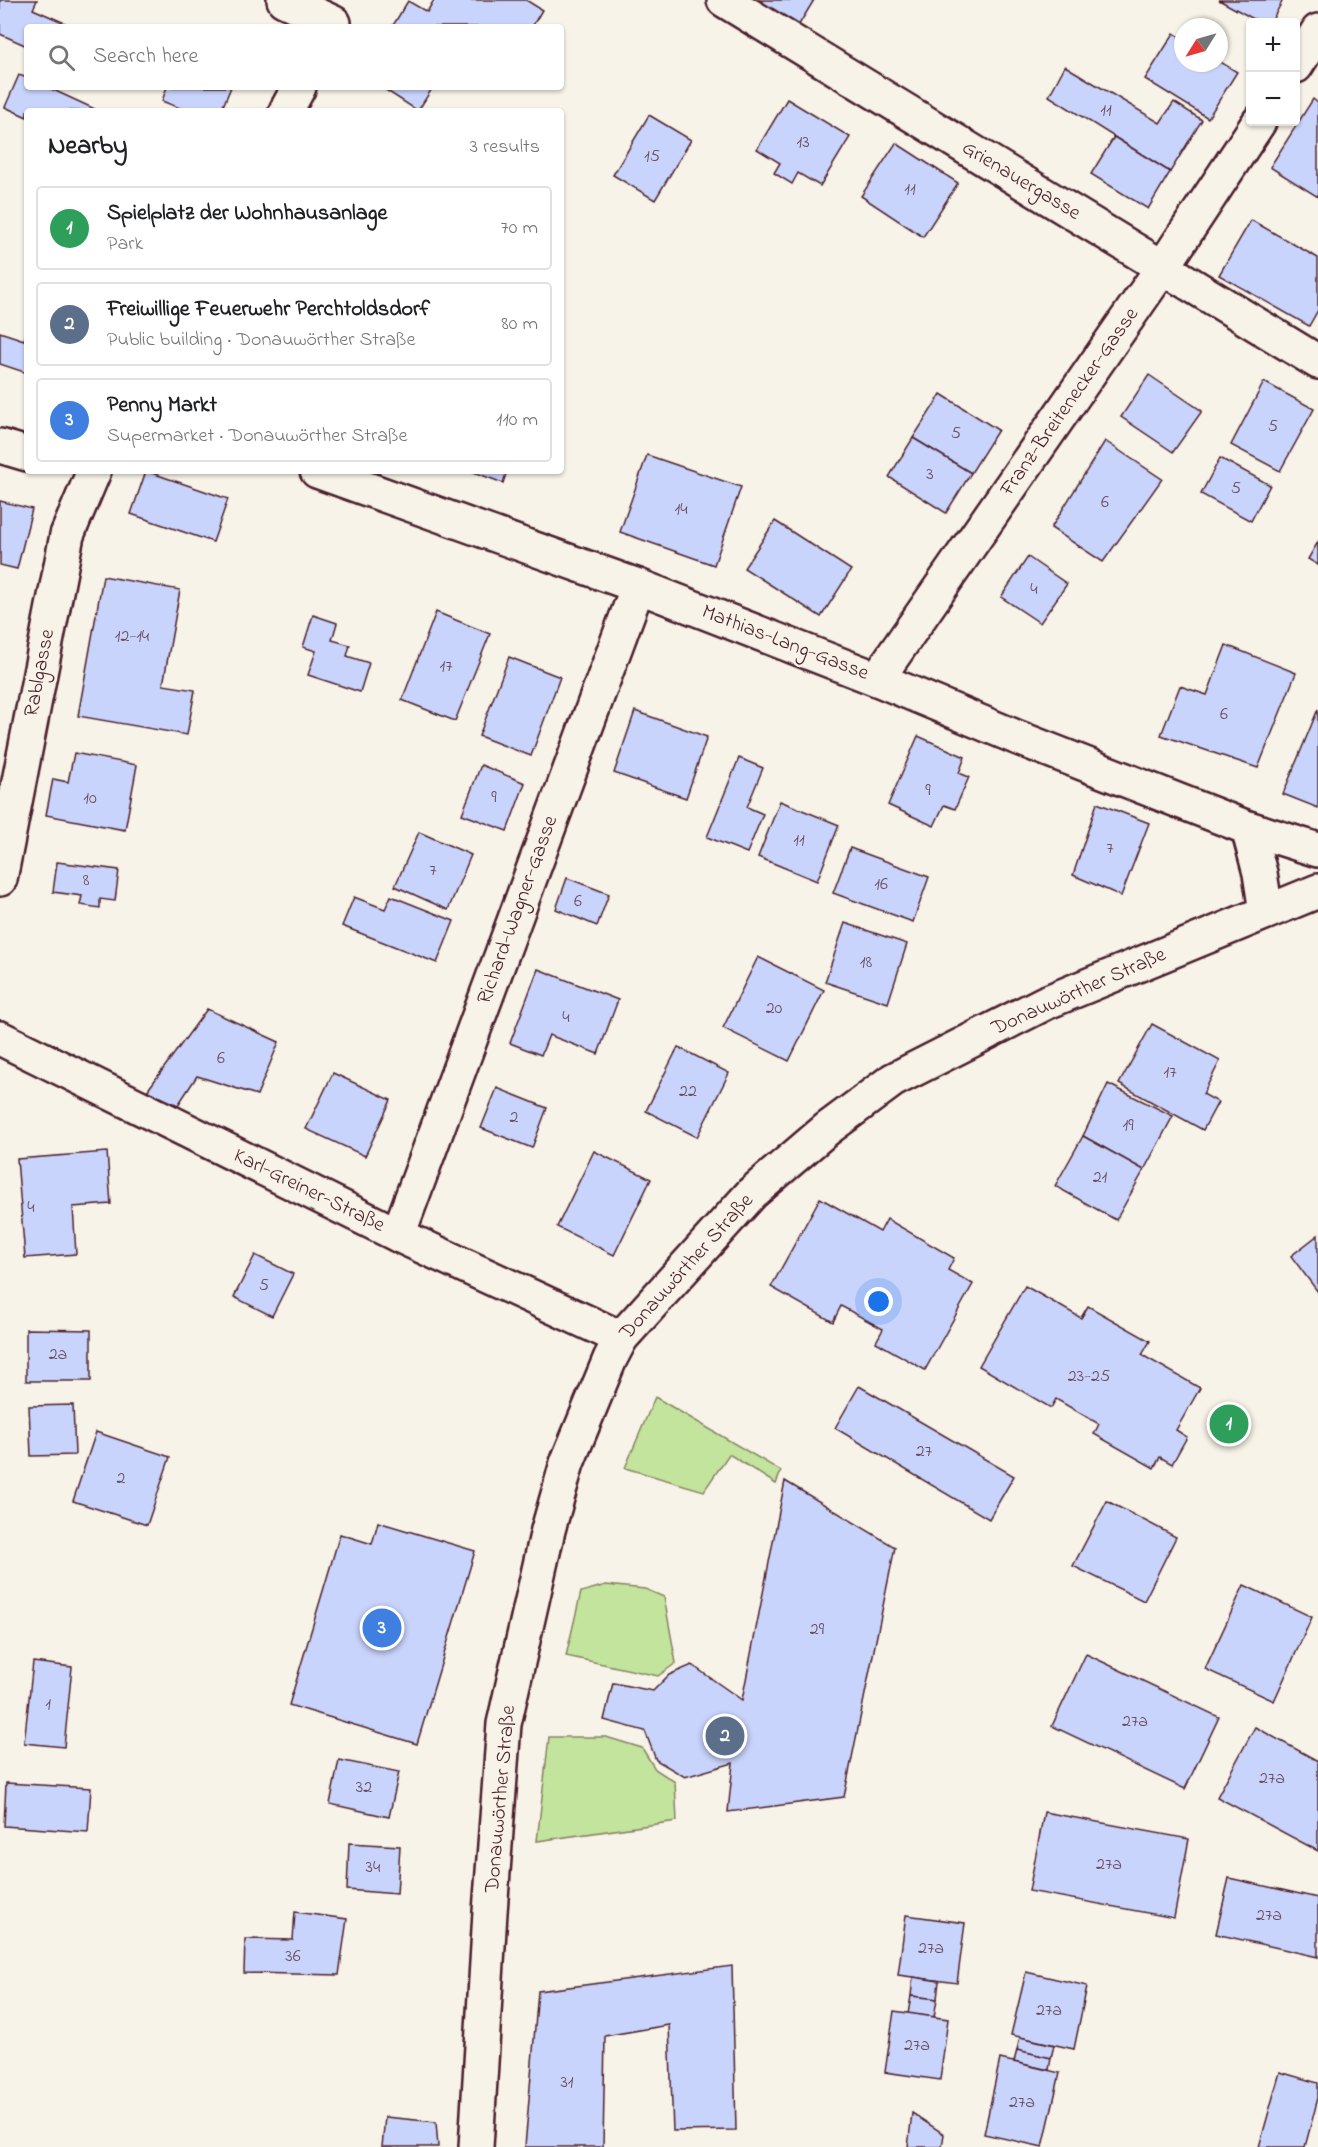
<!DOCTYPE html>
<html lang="en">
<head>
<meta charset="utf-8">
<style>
  :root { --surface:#fff; --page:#f6f6f6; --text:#202124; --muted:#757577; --line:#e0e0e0; --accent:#0f766e }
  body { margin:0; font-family:"Indie Flower",sans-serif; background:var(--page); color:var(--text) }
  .controls { position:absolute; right:18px; top:18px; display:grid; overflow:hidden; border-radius:6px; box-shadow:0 2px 4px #0004 }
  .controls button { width:54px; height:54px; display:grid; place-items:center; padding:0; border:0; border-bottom:2px solid var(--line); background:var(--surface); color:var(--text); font:30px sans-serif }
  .compass { position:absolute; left:1174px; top:18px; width:54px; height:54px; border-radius:50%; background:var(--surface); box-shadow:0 2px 4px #0004; rotate:233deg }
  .you { position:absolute; left:879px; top:1302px; width:21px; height:21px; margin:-15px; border:4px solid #fff; border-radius:50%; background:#1a73e8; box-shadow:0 0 0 9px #1a73e833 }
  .badge { display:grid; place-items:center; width:39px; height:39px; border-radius:50%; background:var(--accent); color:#fff; font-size:20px; font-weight:700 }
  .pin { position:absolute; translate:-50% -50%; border:3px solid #fff; box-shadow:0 2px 6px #0006 }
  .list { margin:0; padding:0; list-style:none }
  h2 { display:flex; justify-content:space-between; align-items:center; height:78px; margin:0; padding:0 24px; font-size:26px }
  h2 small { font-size:20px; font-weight:400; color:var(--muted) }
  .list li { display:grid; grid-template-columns:39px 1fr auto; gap:18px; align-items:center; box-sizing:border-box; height:84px; margin:0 12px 12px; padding:0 12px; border:2px solid var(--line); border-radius:6px }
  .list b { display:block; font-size:22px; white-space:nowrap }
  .list p { margin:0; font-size:20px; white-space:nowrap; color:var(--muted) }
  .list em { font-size:20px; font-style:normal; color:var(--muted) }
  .icon { flex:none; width:33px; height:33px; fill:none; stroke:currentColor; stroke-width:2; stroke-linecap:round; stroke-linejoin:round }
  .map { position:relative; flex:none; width:1318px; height:2147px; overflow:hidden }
  .search { position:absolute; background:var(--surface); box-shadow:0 2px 4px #0004; left:24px; top:24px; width:540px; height:66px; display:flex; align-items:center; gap:15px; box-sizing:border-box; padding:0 21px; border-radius:6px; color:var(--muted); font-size:22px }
  .panel { position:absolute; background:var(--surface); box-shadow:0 2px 4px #0004; left:24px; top:108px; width:540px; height:366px; border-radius:6px }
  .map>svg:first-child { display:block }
  .green { fill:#c3e49c; stroke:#868264; stroke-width:1.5 }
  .building { fill:#c9d4fc; stroke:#4a1f2b; stroke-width:1.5 }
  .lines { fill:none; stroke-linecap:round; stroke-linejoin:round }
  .minor-casing { stroke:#4a1f2b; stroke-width:38 }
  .major-casing { stroke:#4a1f2b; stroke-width:38 }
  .minor { stroke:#f7f3e8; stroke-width:33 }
  .major { stroke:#f7f3e8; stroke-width:33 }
  .labels { text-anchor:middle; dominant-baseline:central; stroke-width:5; stroke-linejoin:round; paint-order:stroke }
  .number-label { font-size:18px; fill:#6a4c5f }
  .street-label { font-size:21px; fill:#4a1f2b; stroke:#f7f3e8 }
</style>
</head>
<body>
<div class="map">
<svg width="1318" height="2147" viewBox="0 0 1318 2147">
  <rect width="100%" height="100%" fill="#f7f3e8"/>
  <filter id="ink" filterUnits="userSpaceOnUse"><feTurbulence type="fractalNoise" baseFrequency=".0167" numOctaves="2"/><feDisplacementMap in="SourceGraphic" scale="12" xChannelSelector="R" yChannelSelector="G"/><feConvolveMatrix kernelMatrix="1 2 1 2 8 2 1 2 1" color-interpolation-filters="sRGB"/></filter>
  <g filter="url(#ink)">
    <g class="green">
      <path d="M655 1397 781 1471 776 1484 729 1454 704 1491 625 1468Z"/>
      <path d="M606 1585 645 1589 664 1597 676 1663 658 1676 566 1656 581 1592Z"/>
      <path d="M549 1737H606L642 1748 655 1769 675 1782 677 1821 537 1841Z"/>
    </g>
    <g class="building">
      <path d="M0 0H37L33 9 67 24 66 27H27V46L0 34Z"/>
      <path d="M434 0H526L542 10 532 27H392L408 1 427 12Z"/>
      <path d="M751 0H814L797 28Z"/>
      <path d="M1219 0H1283L1271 22H1259Z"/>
      <path d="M1174 33 1183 39V63H1219V61L1237 72 1208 118 1145 79Z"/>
      <path d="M1065 66 1160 123 1174 102 1202 120 1170 172 1049 96Z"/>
      <path d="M19 75 27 78V87H47L99 111H27V117L5 107Z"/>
      <path d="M167 87H231L221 111H187L162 101Z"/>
      <path d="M381 87H433L418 111Z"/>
      <path d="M787 99 850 137 820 186 798 173 792 184 774 173 780 163 757 149Z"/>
      <path d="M1313 99 1318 103V197L1270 167Z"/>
      <path d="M649 115 691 140 655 200 613 175Z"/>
      <path d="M1114 137 1170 172 1148 209 1091 174Z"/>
      <path d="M896 143 958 183 923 237 861 196Z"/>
      <path d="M1251 220 1318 258V310L1309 326 1219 275Z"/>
      <path d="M27 331V373L0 364V332L24 340Z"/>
      <path d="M1149 375 1202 411 1173 452 1121 417Z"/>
      <path d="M1264 382 1314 409 1280 471 1231 445Z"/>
      <path d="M941 394 998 430 971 473 913 438Z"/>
      <path d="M913 438 971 473 946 513 889 477Z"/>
      <path d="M1105 441 1162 479 1103 562 1051 528Z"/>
      <path d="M647 455 741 487 714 565 620 532Z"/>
      <path d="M1220 458 1270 485 1251 521 1201 494Z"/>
      <path d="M146 471 228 499 213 542 131 514Z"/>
      <path d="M471 471H507L503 483Z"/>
      <path d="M0 501 32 509 17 569 0 565Z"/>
      <path d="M775 521 851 570 821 617 744 568Z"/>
      <path d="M1318 542V565L1308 559Z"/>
      <path d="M1028 557 1067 584 1040 623 1001 597Z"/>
      <path d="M103 576 180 590 163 685 195 690 187 735 78 716Z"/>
      <path d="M436 612 490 634 455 721 402 700Z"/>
      <path d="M313 615 337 623 332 640 350 645 347 656 369 663 360 692 308 675 316 651 303 647Z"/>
      <path d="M1226 645 1296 673 1258 768 1161 735 1180 686 1207 695Z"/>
      <path d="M509 657 560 677 531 756 479 736Z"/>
      <path d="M1318 709V808L1283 794Z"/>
      <path d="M635 711 707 737 686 798 614 773Z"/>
      <path d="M918 736 965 757 959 773 969 777 955 809 944 805 934 826 888 805Z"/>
      <path d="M74 753 137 765 125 830 46 815 53 779 68 782Z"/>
      <path d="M739 758 763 768 747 807 763 814 747 853 707 837Z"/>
      <path d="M481 765 525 783 507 831 462 814Z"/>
      <path d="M780 801 839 825 817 881 758 857Z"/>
      <path d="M1097 803 1149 823 1121 896 1073 875Z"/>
      <path d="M419 832 471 855 448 910 395 886Z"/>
      <path d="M850 848 929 877 913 922 833 893Z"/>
      <path d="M57 862 119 870 115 901 100 899V908L80 905 82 896 53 892Z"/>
      <path d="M567 878 609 894 597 926 556 909Z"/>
      <path d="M391 896 454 921 437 963 342 926 354 897 385 909Z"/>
      <path d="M845 923 907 944 888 1003 825 982Z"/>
      <path d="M758 957 824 990 789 1061 723 1028Z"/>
      <path d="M538 969 618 1000 598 1054 549 1035 541 1055 510 1043Z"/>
      <path d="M207 1009 279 1042 257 1095 197 1076 178 1105 147 1091Z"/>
      <path d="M1152 1024 1220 1061 1203 1094 1218 1102 1203 1130 1119 1084Z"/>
      <path d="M678 1047 729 1073 697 1137 646 1111Z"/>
      <path d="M333 1073 391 1100 365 1156 306 1129Z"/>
      <path d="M1108 1084 1173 1116 1144 1170 1083 1136Z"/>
      <path d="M497 1088 547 1108 532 1148 481 1128Z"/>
      <path d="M1083 1136 1144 1170 1116 1220 1055 1186Z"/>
      <path d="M594 1151 651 1179 614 1255 557 1227Z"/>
      <path d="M107 1152 111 1204 73 1207 76 1254 25 1258 17 1159Z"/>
      <path d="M820 1198 880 1232 887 1219 954 1258 948 1270 973 1284 925 1370 876 1342 883 1329 841 1306 833 1322 771 1287Z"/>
      <path d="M1318 1235V1292L1291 1256Z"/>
      <path d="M255 1255 293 1274 272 1316 234 1297Z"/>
      <path d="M1025 1286 1081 1318 1088 1306 1150 1341 1142 1355 1200 1388 1176 1430 1187 1437 1172 1464 1160 1457 1154 1468 1094 1434 1099 1424 1056 1399 1051 1408 979 1366Z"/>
      <path d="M26 1329 91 1330V1381H26Z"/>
      <path d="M859 1386 1014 1476 989 1519 835 1428Z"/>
      <path d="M73 1405 75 1455 31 1456 29 1406Z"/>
      <path d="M96 1432 170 1457 147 1525 73 1501Z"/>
      <path d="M785 1481 895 1547 844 1797 728 1812 733 1763 685 1777 656 1760 645 1731 604 1720 613 1683 653 1691 669 1675 692 1665 742 1700Z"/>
      <path d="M1107 1501 1176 1537 1144 1601 1073 1566Z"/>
      <path d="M378 1522 475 1551 417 1744 289 1705 340 1534 372 1544Z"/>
      <path d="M1244 1585 1312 1617 1274 1701 1205 1669Z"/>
      <path d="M1086 1654 1219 1717 1185 1789 1052 1726Z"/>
      <path d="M33 1662 72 1667 64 1747 24 1743Z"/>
      <path d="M1255 1727 1318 1761V1851L1217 1797Z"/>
      <path d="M339 1760 399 1772 389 1817 330 1804Z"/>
      <path d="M6 1783 91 1788 88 1832 4 1826Z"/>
      <path d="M1044 1812 1189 1839 1174 1918 1029 1891Z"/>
      <path d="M349 1843 400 1846 397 1894 347 1890Z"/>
      <path d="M1229 1878 1318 1898V1957L1216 1934Z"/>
      <path d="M295 1912 347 1919 339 1975 244 1973 245 1939 293 1940Z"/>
      <path d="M906 1915 965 1923 957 1983 898 1975Z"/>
      <path d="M732 1966 736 2130 673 2131 669 2025 605 2036 603 2147H525L538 1991Z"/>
      <path d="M1026 1972 1087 1986 1074 2049 1011 2035Z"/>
      <path d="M913 1977 939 1981 937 1999 911 1996Z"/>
      <path d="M911 1996 937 1999 934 2017 908 2014Z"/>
      <path d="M894 2011 948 2019 940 2080 885 2072Z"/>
      <path d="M1020 2037 1054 2045 1051 2058 1017 2050Z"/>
      <path d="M1017 2050 1051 2058 1049 2070 1014 2062Z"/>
      <path d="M1000 2059 1060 2073 1043 2147 984 2134Z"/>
      <path d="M1280 2072 1318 2083V2098L1305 2147H1259Z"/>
      <path d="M912 2113 944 2134 942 2147H908Z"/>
      <path d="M385 2117 436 2122 438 2147H382Z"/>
    </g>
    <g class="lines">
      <defs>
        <g id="minor">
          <path d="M284 0 334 23"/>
          <path d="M724 0 1318 362"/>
          <path d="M1296 66 1318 31"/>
          <path d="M286 111 299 87"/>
          <path d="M0 446 27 454"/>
          <path d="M317 471 638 586 877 679 1016 737 1248 828 1318 850"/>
          <path d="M877 679 1163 267 1259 122"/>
          <path d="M1248 828 1260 873 1266 912"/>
          <path d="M0 879 67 535 94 471"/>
          <path d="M0 1038 398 1235 621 1338"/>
          <path d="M398 1235 638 586"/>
        </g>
        <path id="major" d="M476 2147 490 1912 504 1724 548 1530 567 1463 610 1359 621 1338 752 1193 827 1129 893 1080 1045 1003 1318 891"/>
      </defs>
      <use href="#minor" class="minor-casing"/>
      <use href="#major" class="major-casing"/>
      <use href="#minor" class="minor"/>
      <use href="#major" class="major"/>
    </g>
  </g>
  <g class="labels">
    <g class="number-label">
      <text x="1106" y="111">11</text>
      <text x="803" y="143">13</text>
      <text x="652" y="157">15</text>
      <text x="910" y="190">11</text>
      <text x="1273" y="427">5</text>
      <text x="956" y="434">5</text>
      <text x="930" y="475">3</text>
      <text x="1236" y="489">5</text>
      <text x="1105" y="503">6</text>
      <text x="681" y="510">14</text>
      <text x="1034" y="590">4</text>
      <text x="132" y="637">12-14</text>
      <text x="446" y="667">17</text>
      <text x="1224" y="715">6</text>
      <text x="928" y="791">9</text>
      <text x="494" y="798">9</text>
      <text x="90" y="799">10</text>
      <text x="799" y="841">11</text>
      <text x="1110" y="849">7</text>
      <text x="433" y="871">7</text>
      <text x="86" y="881">8</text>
      <text x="881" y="885">16</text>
      <text x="578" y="902">6</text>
      <text x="866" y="963">18</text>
      <text x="774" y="1009">20</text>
      <text x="566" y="1018">4</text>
      <text x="221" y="1059">6</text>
      <text x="1170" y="1073">17</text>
      <text x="688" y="1092">22</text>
      <text x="514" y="1118">2</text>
      <text x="1128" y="1126">19</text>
      <text x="1100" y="1178">21</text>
      <text x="31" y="1208">4</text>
      <text x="264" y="1286">5</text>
      <text x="58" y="1355">2a</text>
      <text x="1089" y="1377">23-25</text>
      <text x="924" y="1452">27</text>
      <text x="121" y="1479">2</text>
      <text x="817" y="1630">29</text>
      <text x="48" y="1705">1</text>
      <text x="1135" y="1722">27a</text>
      <text x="1272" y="1779">27a</text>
      <text x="364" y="1788">32</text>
      <text x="1109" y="1865">27a</text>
      <text x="373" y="1868">34</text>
      <text x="1269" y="1916">27a</text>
      <text x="931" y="1949">27a</text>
      <text x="293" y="1957">36</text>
      <text x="1049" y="2011">27a</text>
      <text x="917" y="2046">27a</text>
      <text x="567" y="2083">31</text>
      <text x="1022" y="2103">27a</text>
    </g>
    <g class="street-label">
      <text transform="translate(1021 181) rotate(31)">Grienauergasse</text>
      <text transform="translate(1070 402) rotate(-55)">Franz-Breitenecker-Gasse</text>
      <text transform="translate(785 643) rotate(21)">Mathias-Lang-Gasse</text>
      <text transform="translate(40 673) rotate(-79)">Rablgasse</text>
      <text transform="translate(518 910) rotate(-70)">Richard-Wagner-Gasse</text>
      <text transform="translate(1079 992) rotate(-24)">Donauwörther Straße</text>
      <text transform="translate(309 1191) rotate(26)">Karl-Greiner-Straße</text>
      <text transform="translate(687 1267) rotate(-48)">Donauwörther Straße</text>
      <text transform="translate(501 1799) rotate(-85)">Donauwörther Straße</text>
    </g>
  </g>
</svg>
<div class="controls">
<button>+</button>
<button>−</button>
</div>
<svg class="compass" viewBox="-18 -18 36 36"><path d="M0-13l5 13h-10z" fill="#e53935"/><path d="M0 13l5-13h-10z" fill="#757577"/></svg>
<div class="you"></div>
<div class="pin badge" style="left:1229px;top:1424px;background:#2e9e5b">1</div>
<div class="pin badge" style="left:725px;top:1736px;background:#5c6f8a">2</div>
<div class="pin badge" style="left:382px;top:1628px;background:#3f7fe0">3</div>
<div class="search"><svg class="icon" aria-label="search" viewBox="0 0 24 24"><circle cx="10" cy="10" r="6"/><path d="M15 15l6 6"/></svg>Search here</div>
<section class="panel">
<h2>Nearby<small>3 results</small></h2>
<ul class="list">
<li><span class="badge" style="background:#2e9e5b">1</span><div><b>Spielplatz der Wohnhausanlage</b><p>Park</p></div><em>70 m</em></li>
<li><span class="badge" style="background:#5c6f8a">2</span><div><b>Freiwillige Feuerwehr Perchtoldsdorf</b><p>Public building · Donauwörther Straße</p></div><em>80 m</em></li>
<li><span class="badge" style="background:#3f7fe0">3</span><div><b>Penny Markt</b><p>Supermarket · Donauwörther Straße</p></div><em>110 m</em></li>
</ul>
</section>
</div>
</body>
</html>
